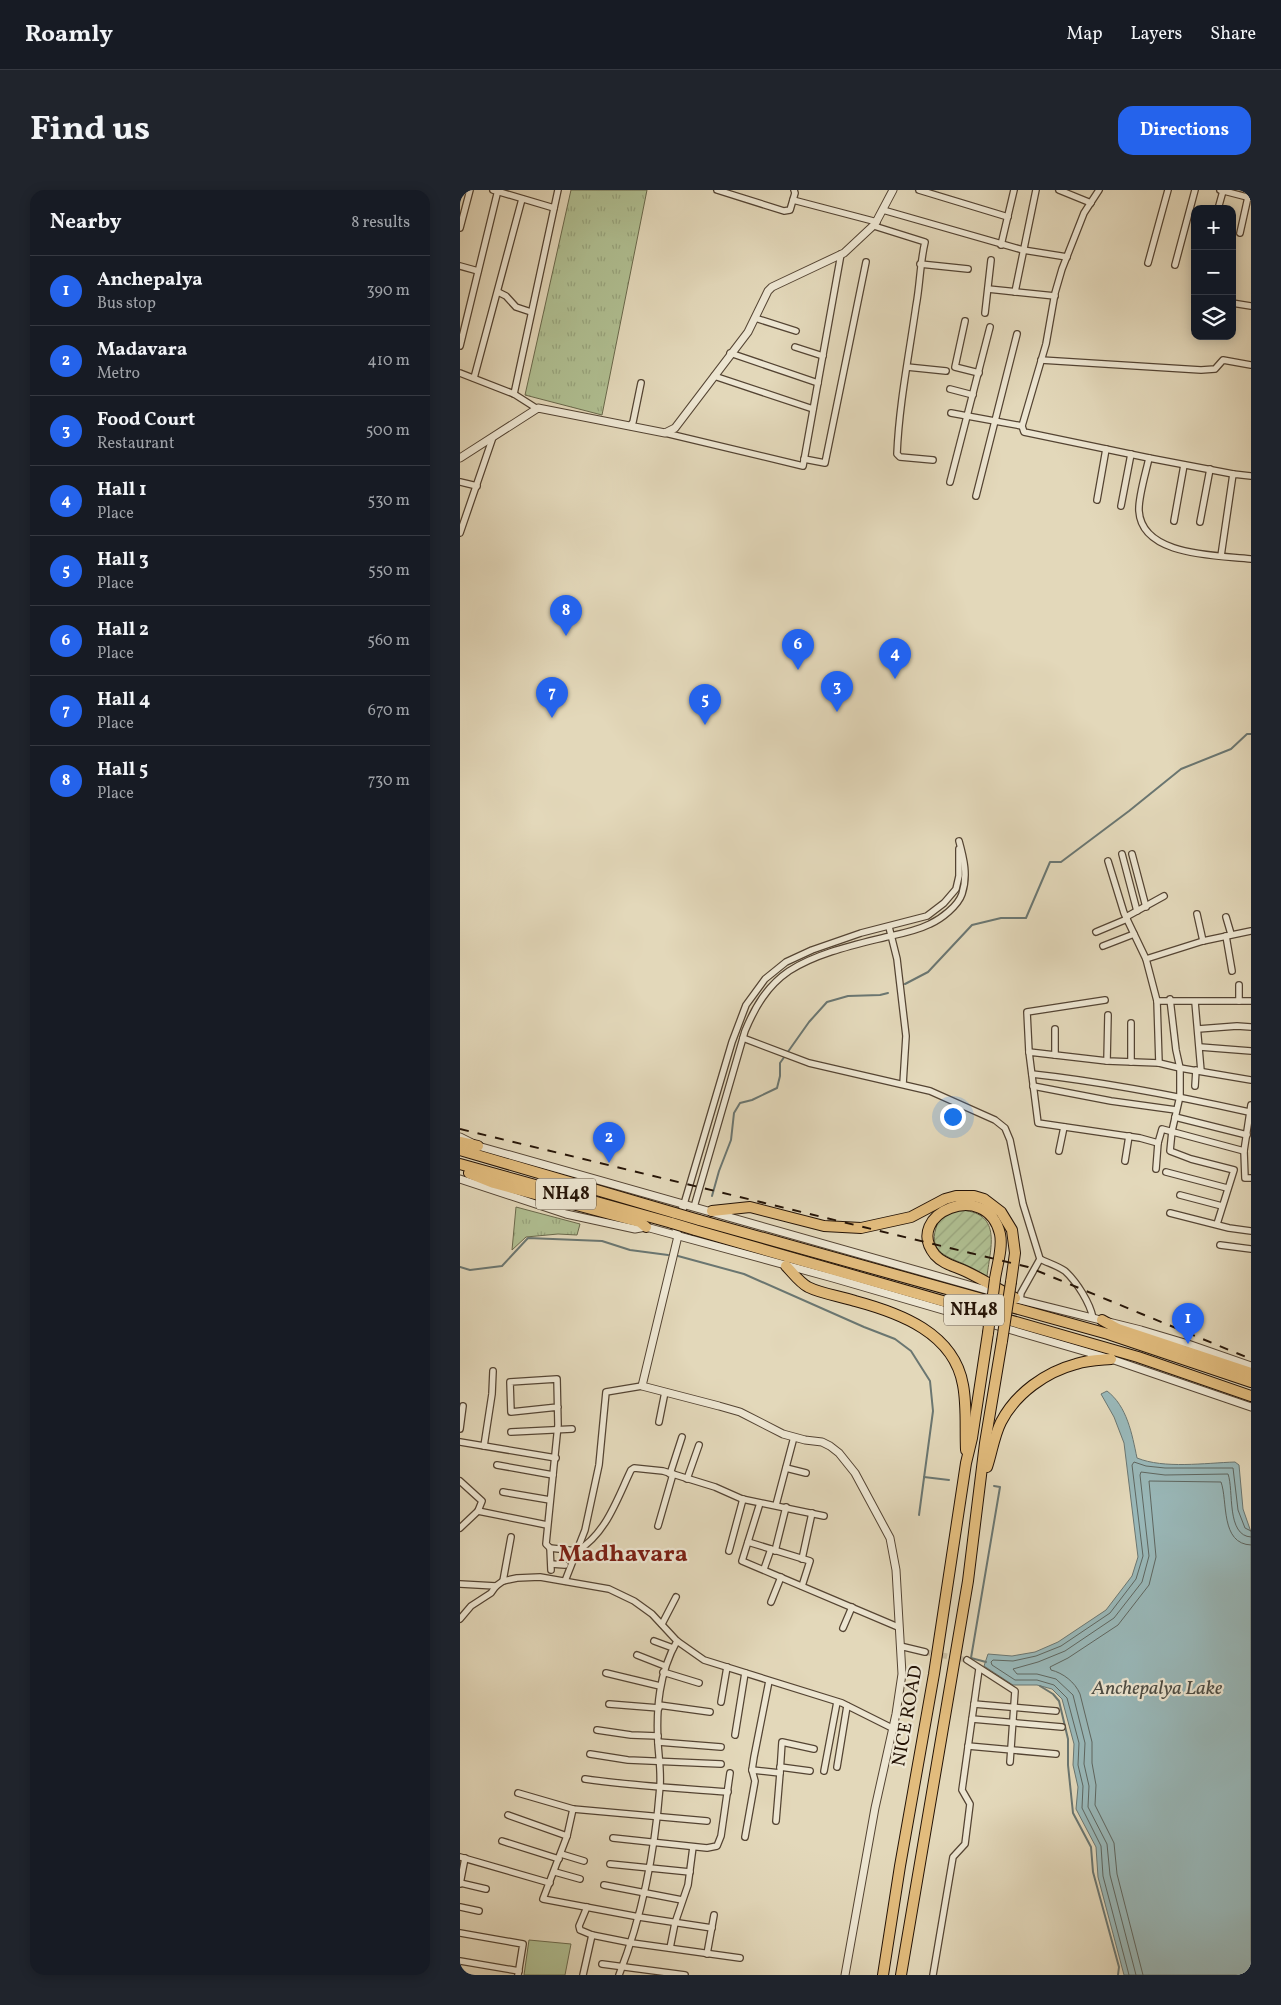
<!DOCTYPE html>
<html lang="en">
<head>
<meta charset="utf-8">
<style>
  :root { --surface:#171b24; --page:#20242c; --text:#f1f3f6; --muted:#9ea1a6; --line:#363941; --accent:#2563eb }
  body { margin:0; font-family:Vollkorn,serif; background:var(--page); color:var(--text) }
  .controls { position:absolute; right:15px; top:15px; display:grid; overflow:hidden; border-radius:10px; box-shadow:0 2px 12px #0003 }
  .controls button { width:45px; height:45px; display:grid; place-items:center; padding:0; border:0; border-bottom:1px solid var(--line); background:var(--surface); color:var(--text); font:25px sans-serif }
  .you { position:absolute; left:492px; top:926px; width:18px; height:18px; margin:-12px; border:4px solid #fff; border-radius:50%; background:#1a73e8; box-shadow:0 0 0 8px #1a73e833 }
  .badge { display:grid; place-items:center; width:32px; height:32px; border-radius:50%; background:var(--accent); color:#fff; font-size:16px; font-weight:700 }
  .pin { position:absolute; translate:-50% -41px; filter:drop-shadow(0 1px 2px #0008) }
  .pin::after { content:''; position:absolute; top:26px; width:18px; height:15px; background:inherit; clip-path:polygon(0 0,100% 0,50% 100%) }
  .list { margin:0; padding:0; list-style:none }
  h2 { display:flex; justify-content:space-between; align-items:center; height:65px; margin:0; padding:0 20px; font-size:21px }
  h2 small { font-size:16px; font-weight:400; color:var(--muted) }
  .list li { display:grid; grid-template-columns:32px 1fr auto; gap:15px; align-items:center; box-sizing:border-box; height:70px; padding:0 20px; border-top:1px solid var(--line) }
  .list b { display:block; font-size:19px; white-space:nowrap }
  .list p { margin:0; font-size:16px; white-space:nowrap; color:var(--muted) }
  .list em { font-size:16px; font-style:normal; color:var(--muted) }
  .icon { flex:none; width:28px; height:28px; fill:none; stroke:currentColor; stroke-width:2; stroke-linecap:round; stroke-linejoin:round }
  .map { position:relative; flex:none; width:791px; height:1785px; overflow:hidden; border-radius:15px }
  header { display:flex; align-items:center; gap:30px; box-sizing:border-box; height:70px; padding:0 25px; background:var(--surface); border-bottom:1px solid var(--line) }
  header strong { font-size:24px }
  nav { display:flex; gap:28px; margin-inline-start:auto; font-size:18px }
  .intro { display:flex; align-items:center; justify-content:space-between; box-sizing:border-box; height:120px; padding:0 30px }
  h1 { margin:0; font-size:35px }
  .button { padding:12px 22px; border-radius:15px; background:var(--accent); color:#fff; font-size:18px; font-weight:700 }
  main { display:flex; gap:30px; padding:0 30px }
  aside { flex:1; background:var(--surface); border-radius:15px; box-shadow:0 2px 12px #0003 }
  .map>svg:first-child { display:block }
  .grass { fill:url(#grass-tufts); stroke:#6a694c }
  .park { fill:#b0bf92; stroke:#6a694c }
  .garden { fill:url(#garden-furrows); stroke:#6a694c }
  .water { fill:#99b8b9; stroke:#6a7671 }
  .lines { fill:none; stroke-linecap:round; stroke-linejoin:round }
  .shore { stroke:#5e6660; stroke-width:1 }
  .stream { stroke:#6a7671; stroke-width:2 }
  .minor-tunnel { stroke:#c6ba9f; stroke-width:5.5; stroke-dasharray:5.5 3; stroke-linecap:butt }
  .minor-casing { stroke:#544433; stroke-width:8 }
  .tertiary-casing { stroke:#544433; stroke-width:9 }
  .motorway-casing { stroke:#241306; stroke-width:12 }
  .minor { stroke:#ede6d2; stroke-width:5.5 }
  .tertiary { stroke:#ede6d2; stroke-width:7 }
  .motorway { stroke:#e2bc7d; stroke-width:10 }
  .rail { stroke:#241306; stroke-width:2; stroke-dasharray:9 9; stroke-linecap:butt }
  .motorway-bridge-casing { stroke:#241306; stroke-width:12; stroke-linecap:butt }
  .motorway-bridge { stroke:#e2bc7d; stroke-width:10 }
  .labels { text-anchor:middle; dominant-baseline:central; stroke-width:4.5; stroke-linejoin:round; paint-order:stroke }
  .shield { fill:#ede6d2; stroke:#605243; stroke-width:1 }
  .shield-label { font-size:18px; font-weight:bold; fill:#241306 }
  .street-label { font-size:19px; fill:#241306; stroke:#ede6d2 }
  .water-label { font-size:20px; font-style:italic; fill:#4d4d45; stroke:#ede6d2 }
  .district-label { font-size:24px; font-weight:bold; fill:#7a1f14; stroke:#ede6d2 }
</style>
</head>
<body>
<header>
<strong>Roamly</strong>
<nav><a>Map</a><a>Layers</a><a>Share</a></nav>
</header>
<div class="intro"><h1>Find us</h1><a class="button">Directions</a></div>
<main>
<aside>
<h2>Nearby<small>8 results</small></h2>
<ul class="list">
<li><span class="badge">1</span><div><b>Anchepalya</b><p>Bus stop</p></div><em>390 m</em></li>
<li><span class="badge">2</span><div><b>Madavara</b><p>Metro</p></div><em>410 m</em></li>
<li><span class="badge">3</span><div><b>Food Court</b><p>Restaurant</p></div><em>500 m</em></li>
<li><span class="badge">4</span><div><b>Hall 1</b><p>Place</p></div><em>530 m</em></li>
<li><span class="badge">5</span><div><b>Hall 3</b><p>Place</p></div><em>550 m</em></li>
<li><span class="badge">6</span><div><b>Hall 2</b><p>Place</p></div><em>560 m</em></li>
<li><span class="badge">7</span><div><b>Hall 4</b><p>Place</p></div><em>670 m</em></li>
<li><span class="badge">8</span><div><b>Hall 5</b><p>Place</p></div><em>730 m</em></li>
</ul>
</aside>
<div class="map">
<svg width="791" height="1785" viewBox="0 0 791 1785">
  <defs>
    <pattern id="grass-tufts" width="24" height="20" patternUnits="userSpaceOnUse" patternTransform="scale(1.25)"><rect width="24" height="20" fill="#b0bf92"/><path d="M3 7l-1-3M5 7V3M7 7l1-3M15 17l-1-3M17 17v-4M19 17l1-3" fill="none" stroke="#97a37c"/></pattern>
    <pattern id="garden-furrows" width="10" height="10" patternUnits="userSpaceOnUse" patternTransform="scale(1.25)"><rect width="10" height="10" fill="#b0bf92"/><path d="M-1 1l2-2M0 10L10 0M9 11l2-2" fill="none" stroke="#97a37c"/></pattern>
  </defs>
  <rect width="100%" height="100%" fill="#e3d8ba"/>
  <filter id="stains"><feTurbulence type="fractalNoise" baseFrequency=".004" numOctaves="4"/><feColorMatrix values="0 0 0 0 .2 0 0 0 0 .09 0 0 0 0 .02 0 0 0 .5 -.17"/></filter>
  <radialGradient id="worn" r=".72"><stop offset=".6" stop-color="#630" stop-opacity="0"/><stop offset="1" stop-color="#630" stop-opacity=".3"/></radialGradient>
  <g class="grass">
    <path d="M111 0H187L142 225 65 205Z"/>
    <path d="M56 1017 120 1034 117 1045 98 1044 66 1047 52 1060Z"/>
  </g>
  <path class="park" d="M69 1750 111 1754 105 1785H64Z"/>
  <path class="garden" d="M499 1020C542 1022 531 1055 527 1086 520 1082 513 1078 506 1075 489 1067 468 1063 476 1038 479 1026 487 1023 499 1020Z"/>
  <path class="water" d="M647 1201C667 1216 672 1244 677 1268 704 1279 745 1273 775 1272L779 1275 783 1319 791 1342V1785H664L638 1687 636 1657 616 1619 618 1597 613 1575 614 1554 602 1509 592 1499 577 1495H553L524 1476 528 1464 552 1466 575 1462 598 1452 646 1420 672 1386 678 1367 664 1253 654 1227 641 1204Z"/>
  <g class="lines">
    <g class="shore">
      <path d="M669 1785 643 1686 641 1656 622 1618 623 1596 618 1575 619 1553 607 1508 594 1495 577 1490H555L532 1475 531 1472 533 1470 553 1471 576 1466 601 1456 650 1423 676 1389 683 1366 672 1275 674 1272 686 1276 705 1278H773L778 1320 785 1338 791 1341"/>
      <path d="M676 1785 650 1685 647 1654 628 1617 629 1596 624 1574 625 1553 613 1505 596 1489 577 1484H557L553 1479 578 1472 605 1461 654 1428 682 1392 689 1366 680 1285 681 1282 705 1285 768 1284C774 1300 766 1346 791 1347"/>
      <path d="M683 1785 657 1684 654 1653 635 1615 636 1595 632 1573V1552L620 1504C615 1492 603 1483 591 1480L590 1477 608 1468 658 1435 689 1395 696 1367 689 1291 761 1292C768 1311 760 1354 791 1355"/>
    </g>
    <g class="stream">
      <path d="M445 794 468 782 512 735 541 728H566L590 672H601L669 621 721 579 771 559 787 544H791"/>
      <path d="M252 1006 259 981 271 950 274 923 280 913 292 910 317 898 320 886V873L349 832 367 812 388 806 420 805 428 803"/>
      <path d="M218 1066 284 1084 404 1137 435 1149 451 1161 470 1191 473 1221 459 1325"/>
      <path d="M0 1077 10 1080 42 1076 68 1048 142 1051 170 1060 208 1065"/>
      <path d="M464 1287 489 1290"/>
      <path d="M526 1472 511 1468 540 1297 534 1296"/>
      <path d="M580 1496 593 1504 599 1511 608 1549V1575L613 1623 631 1657 633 1682 659 1777 658 1785"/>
    </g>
    <path class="minor-tunnel" d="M465 1462 507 1470"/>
    <defs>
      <g id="minor">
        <path d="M33 0 94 18"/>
        <path d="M257 0 324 21 330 20 335 3 334 0"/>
        <path d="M459 0 548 27"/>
        <path d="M599 0 631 13"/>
        <path d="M639 0 624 23 602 79 595 103 586 154 562 236 564 242 689 268C686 282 678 308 679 321 682 367 758 365 791 369"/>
        <path d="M760 0 791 8"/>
        <path d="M333 10 417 32"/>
        <path d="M758 19 763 1"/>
        <path d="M423 20 563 60 607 67"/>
        <path d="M414 36 465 52C460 73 460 95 456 116 449 165 439 215 437 264L440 267 473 270"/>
        <path d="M0 38 10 0"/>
        <path d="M780 43 788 7"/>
        <path d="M541 55 554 0"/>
        <path d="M688 73 708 0"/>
        <path d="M460 74 508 79"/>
        <path d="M715 75 735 0"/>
        <path d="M0 76 18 81"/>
        <path d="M528 99 595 106"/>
        <path d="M38 102 46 106 56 117 71 122"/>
        <path d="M555 102 576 0"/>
        <path d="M772 113 791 116"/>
        <path d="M525 123 531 70"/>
        <path d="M295 128 336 141"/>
        <path d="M505 131 495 177 519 183"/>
        <path d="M0 156 38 0"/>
        <path d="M335 157 363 166"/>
        <path d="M270 163 358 193"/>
        <path d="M581 170 741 180 755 179 763 170 791 175"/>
        <path d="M447 177 486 181"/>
        <path d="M0 183 54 204 76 218"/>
        <path d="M254 186 353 219"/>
        <path d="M14 188 62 9"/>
        <path d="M490 199 513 205"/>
        <path d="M54 204 98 0"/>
        <path d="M491 223 562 236"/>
        <path d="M170 236 173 232 181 193"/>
        <path d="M205 243 343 276 381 64"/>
        <path d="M689 268 773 284"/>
        <path d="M344 269 365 273 406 72"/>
        <path d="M0 292 17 296"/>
        <path d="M490 292 530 137"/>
        <path d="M516 306 557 144"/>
        <path d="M637 310 646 259"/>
        <path d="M661 316 671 264"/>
        <path d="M714 331 724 275"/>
        <path d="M740 332 750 279"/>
        <path d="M0 343 33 247"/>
        <path d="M761 366 773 284 791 286"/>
        <path d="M662 664 677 721"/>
        <path d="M672 664 686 717"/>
        <path d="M648 671 664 723 686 769 697 811 699 873"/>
        <path d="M737 724 743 751"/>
        <path d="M666 727 704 706"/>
        <path d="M766 727 771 744"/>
        <path d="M429 737 437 769 446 846 443 894"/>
        <path d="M636 742 667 729"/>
        <path d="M766 746 772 781"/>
        <path d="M643 756 674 744"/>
        <path d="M686 769 743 751 791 741"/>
        <path d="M710 809 716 860 720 878V906L712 941 710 961 731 969 774 980 757 1034"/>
        <path d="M697 811H791"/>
        <path d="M779 811V795"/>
        <path d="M735 812 741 881"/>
        <path d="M671 833V872"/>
        <path d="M738 839 777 836 791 837"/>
        <path d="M283 848 349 873 470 901 535 930 545 938 550 950 563 1014 580 1069 561 1103 560 1110"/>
        <path d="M740 857 791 861"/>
        <path d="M569 862 567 822 645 810"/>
        <path d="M595 865V839"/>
        <path d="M647 871 648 825"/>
        <path d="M572 884C645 892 717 906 789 922"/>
        <path d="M573 896 651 911 716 920"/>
        <path d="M735 896 736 880"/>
        <path d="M791 915 784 961 785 988H791"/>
        <path d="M715 927 787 945"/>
        <path d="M698 953 680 948 578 933 569 862 647 871 699 873 720 878 791 890"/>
        <path d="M599 961 604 937"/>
        <path d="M665 971 669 946"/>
        <path d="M696 979 698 953 702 939 784 961"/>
        <path d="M706 982 767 998"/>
        <path d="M720 1005 762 1016"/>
        <path d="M224 1014 272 852 286 815 305 789 326 772 352 760 401 743 467 726 484 713 496 699 499 686V659"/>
        <path d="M234 1017 285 841C295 817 307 796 329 781 357 763 394 755 426 747 440 744 456 741 470 734 481 729 498 716 502 704 508 686 504 669 499 651"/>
        <path d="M710 1023 769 1038 791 1041"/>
        <path d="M760 1055 791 1059"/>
        <path d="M580 1069C588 1073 598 1076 605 1081 617 1092 630 1113 633 1128"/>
        <path d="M98 1217 51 1222 50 1192 97 1189 98 1235 86 1354 90 1358 117 1361C146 1344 157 1309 171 1280L174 1278 203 1281 255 1297 282 1309 364 1326"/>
        <path d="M199 1232 205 1202"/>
        <path d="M0 1239 3 1216"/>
        <path d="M51 1242 112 1239"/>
        <path d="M0 1252 96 1268"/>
        <path d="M24 1256 32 1204 33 1181"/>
        <path d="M37 1275 93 1285"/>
        <path d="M326 1278 346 1283"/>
        <path d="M210 1284 222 1247"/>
        <path d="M227 1289 239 1255"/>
        <path d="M0 1291 22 1311 18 1321 0 1338"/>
        <path d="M43 1302 90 1310"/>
        <path d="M300 1313 282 1371 438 1437"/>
        <path d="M316 1315 334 1247"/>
        <path d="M18 1321 87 1335"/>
        <path d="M198 1336 213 1284"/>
        <path d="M288 1352 350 1371 342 1396"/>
        <path d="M90 1358 91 1380"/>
        <path d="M269 1361 283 1309"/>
        <path d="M315 1361 326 1317"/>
        <path d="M342 1369 352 1323"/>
        <path d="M91 1374 105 1375"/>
        <path d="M304 1379 311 1359"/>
        <path d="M43 1391 51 1347"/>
        <path d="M105 1391 125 1340 139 1275 146 1202 182 1196"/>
        <path d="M0 1394 36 1396"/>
        <path d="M311 1412 321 1387"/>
        <path d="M0 1429 11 1416 31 1403 36 1396 43 1391 57 1388 80 1387 149 1399 174 1411 192 1424 217 1451 244 1470 382 1513 432 1538"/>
        <path d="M202 1434 216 1407"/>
        <path d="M383 1438 392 1417"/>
        <path d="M194 1451 213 1458"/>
        <path d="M440 1456 465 1462"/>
        <path d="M177 1465 205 1476"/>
        <path d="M507 1470 555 1501 550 1572"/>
        <path d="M203 1482 239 1493"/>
        <path d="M146 1483 200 1496"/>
        <path d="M261 1512 267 1477"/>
        <path d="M149 1514 199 1518"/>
        <path d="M514 1514 596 1521"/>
        <path d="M199 1515 250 1522"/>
        <path d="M512 1529 602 1537"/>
        <path d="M137 1540 171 1545 198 1546"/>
        <path d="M275 1545 285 1483"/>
        <path d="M198 1552 261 1557"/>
        <path d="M508 1556 596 1564"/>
        <path d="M130 1564 168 1570 261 1574"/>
        <path d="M320 1577 350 1581"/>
        <path d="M377 1577 387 1516"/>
        <path d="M292 1580 320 1583 322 1552 354 1559"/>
        <path d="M364 1581 377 1512"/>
        <path d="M125 1589C172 1596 220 1598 268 1602"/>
        <path d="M58 1603 113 1619 247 1631"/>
        <path d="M113 1619 107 1646 83 1709 179 1727 252 1738"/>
        <path d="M48 1625 107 1646"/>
        <path d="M316 1631 320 1583"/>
        <path d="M285 1647 295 1591 292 1580 294 1567 309 1491"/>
        <path d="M153 1648 247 1658 257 1656 261 1646 270 1583"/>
        <path d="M42 1651 99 1669"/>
        <path d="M101 1664 124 1671"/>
        <path d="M0 1667 90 1693"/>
        <path d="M150 1674 230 1682"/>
        <path d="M95 1682 120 1689"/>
        <path d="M0 1693 26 1699"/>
        <path d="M0 1694 5 1668"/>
        <path d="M144 1695 222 1710"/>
        <path d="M0 1717 19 1721"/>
        <path d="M127 1717 119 1736 120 1740 132 1745 172 1753 280 1768"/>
        <path d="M0 1743 63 1754 58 1785"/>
        <path d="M210 1758 215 1733 228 1695 233 1657"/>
        <path d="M247 1764 254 1725"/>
        <path d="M0 1771 59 1781"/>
        <path d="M142 1774 225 1785"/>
        <path d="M123 1785 132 1745"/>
        <path d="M159 1785C183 1724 195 1661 200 1596 201 1582 199 1568 198 1554 196 1518 199 1483 217 1451"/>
        <path d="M473 1785 493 1667 505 1654 510 1614 502 1600 519 1479"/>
      </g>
      <g id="tertiary">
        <path d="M0 268 78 218 205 243 215 238 288 142 308 101 312 97 384 63 415 34 433 0"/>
        <path d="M0 947 18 956 537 1103"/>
        <path d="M0 989 106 1024 175 1039 186 1037 373 1088 651 1169 791 1217"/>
        <path d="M224 1014 216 1039 218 1046 182 1196 259 1216 280 1222 323 1244 345 1250 362 1252 370 1256 379 1263 395 1283 430 1348 436 1380 442 1484 436 1524 415 1618 385 1785"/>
        <path d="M552 1108 681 1140 728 1154 791 1176"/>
      </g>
      <g id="motorway">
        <path d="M0 952 18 956"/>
        <path d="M0 960 215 1023"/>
        <path d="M0 974 212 1033"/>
        <path d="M9 983 34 993 180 1032 186 1037"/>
        <path d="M252 1021 290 1017 364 1036 401 1038 451 1027 485 1009 496 1006H514L524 1009 541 1022 552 1040 555 1063 551 1092"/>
        <path d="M239 1030 648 1144 791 1192"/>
        <path d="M235 1040 678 1167 791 1206"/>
        <path d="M326 1076C333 1083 339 1092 348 1097 362 1104 380 1106 395 1111 440 1123 494 1143 503 1195 507 1216 505 1238 506 1260"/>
        <path d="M535 1089C537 1075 543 1058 540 1044 527 988 442 1024 475 1065 483 1074 494 1076 505 1081 522 1089 538 1099 555 1108"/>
        <path d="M642 1130 658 1139 791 1183"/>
        <path d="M527 1277C532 1262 534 1246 541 1232 556 1203 586 1182 616 1174 628 1170 640 1170 651 1169"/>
        <path d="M423 1785 440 1676 474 1484 506 1273 512 1248 528 1143"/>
        <path d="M441 1785 508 1391 525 1253 542 1151"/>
      </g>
    </defs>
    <use href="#minor" class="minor-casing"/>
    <use href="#tertiary" class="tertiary-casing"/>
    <use href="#motorway" class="motorway-casing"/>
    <use href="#minor" class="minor"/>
    <use href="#tertiary" class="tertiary"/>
    <use href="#motorway" class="motorway"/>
    <path class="rail" d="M0 939 568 1077 791 1169"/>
    <defs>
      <g id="motorway-bridge">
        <path d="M215 1023 239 1030"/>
        <path d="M212 1033 235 1040"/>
        <path d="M528 1143 535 1089"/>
        <path d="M542 1151 551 1092"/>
      </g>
    </defs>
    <use href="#motorway-bridge" class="motorway-bridge-casing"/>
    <use href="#motorway-bridge" class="motorway-bridge"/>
  </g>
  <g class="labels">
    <g class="shield">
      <rect x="76" y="988.5" width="60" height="31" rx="4"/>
      <rect x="484" y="1104.5" width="60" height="31" rx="4"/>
    </g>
    <g class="shield-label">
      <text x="106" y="1004">NH48</text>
      <text x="514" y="1120">NH48</text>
    </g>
    <g class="street-label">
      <text transform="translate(448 1526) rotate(-80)">NICE ROAD</text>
    </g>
    <g class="water-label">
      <text x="697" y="1499">Anchepalya Lake</text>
    </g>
    <g class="district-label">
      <text x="163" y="1365">Madhavara</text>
    </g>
  </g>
  <rect width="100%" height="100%" filter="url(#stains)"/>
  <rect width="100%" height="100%" fill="url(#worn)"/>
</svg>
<div class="controls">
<button>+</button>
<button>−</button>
<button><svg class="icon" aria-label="layers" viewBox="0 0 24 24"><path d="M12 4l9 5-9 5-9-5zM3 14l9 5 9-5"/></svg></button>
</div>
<div class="you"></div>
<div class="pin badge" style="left:728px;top:1154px">1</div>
<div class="pin badge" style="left:149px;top:973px">2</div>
<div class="pin badge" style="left:377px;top:522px">3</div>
<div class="pin badge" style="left:435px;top:489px">4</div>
<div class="pin badge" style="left:245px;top:535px">5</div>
<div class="pin badge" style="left:338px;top:480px">6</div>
<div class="pin badge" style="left:92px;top:528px">7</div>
<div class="pin badge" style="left:106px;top:446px">8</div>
</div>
</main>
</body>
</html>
